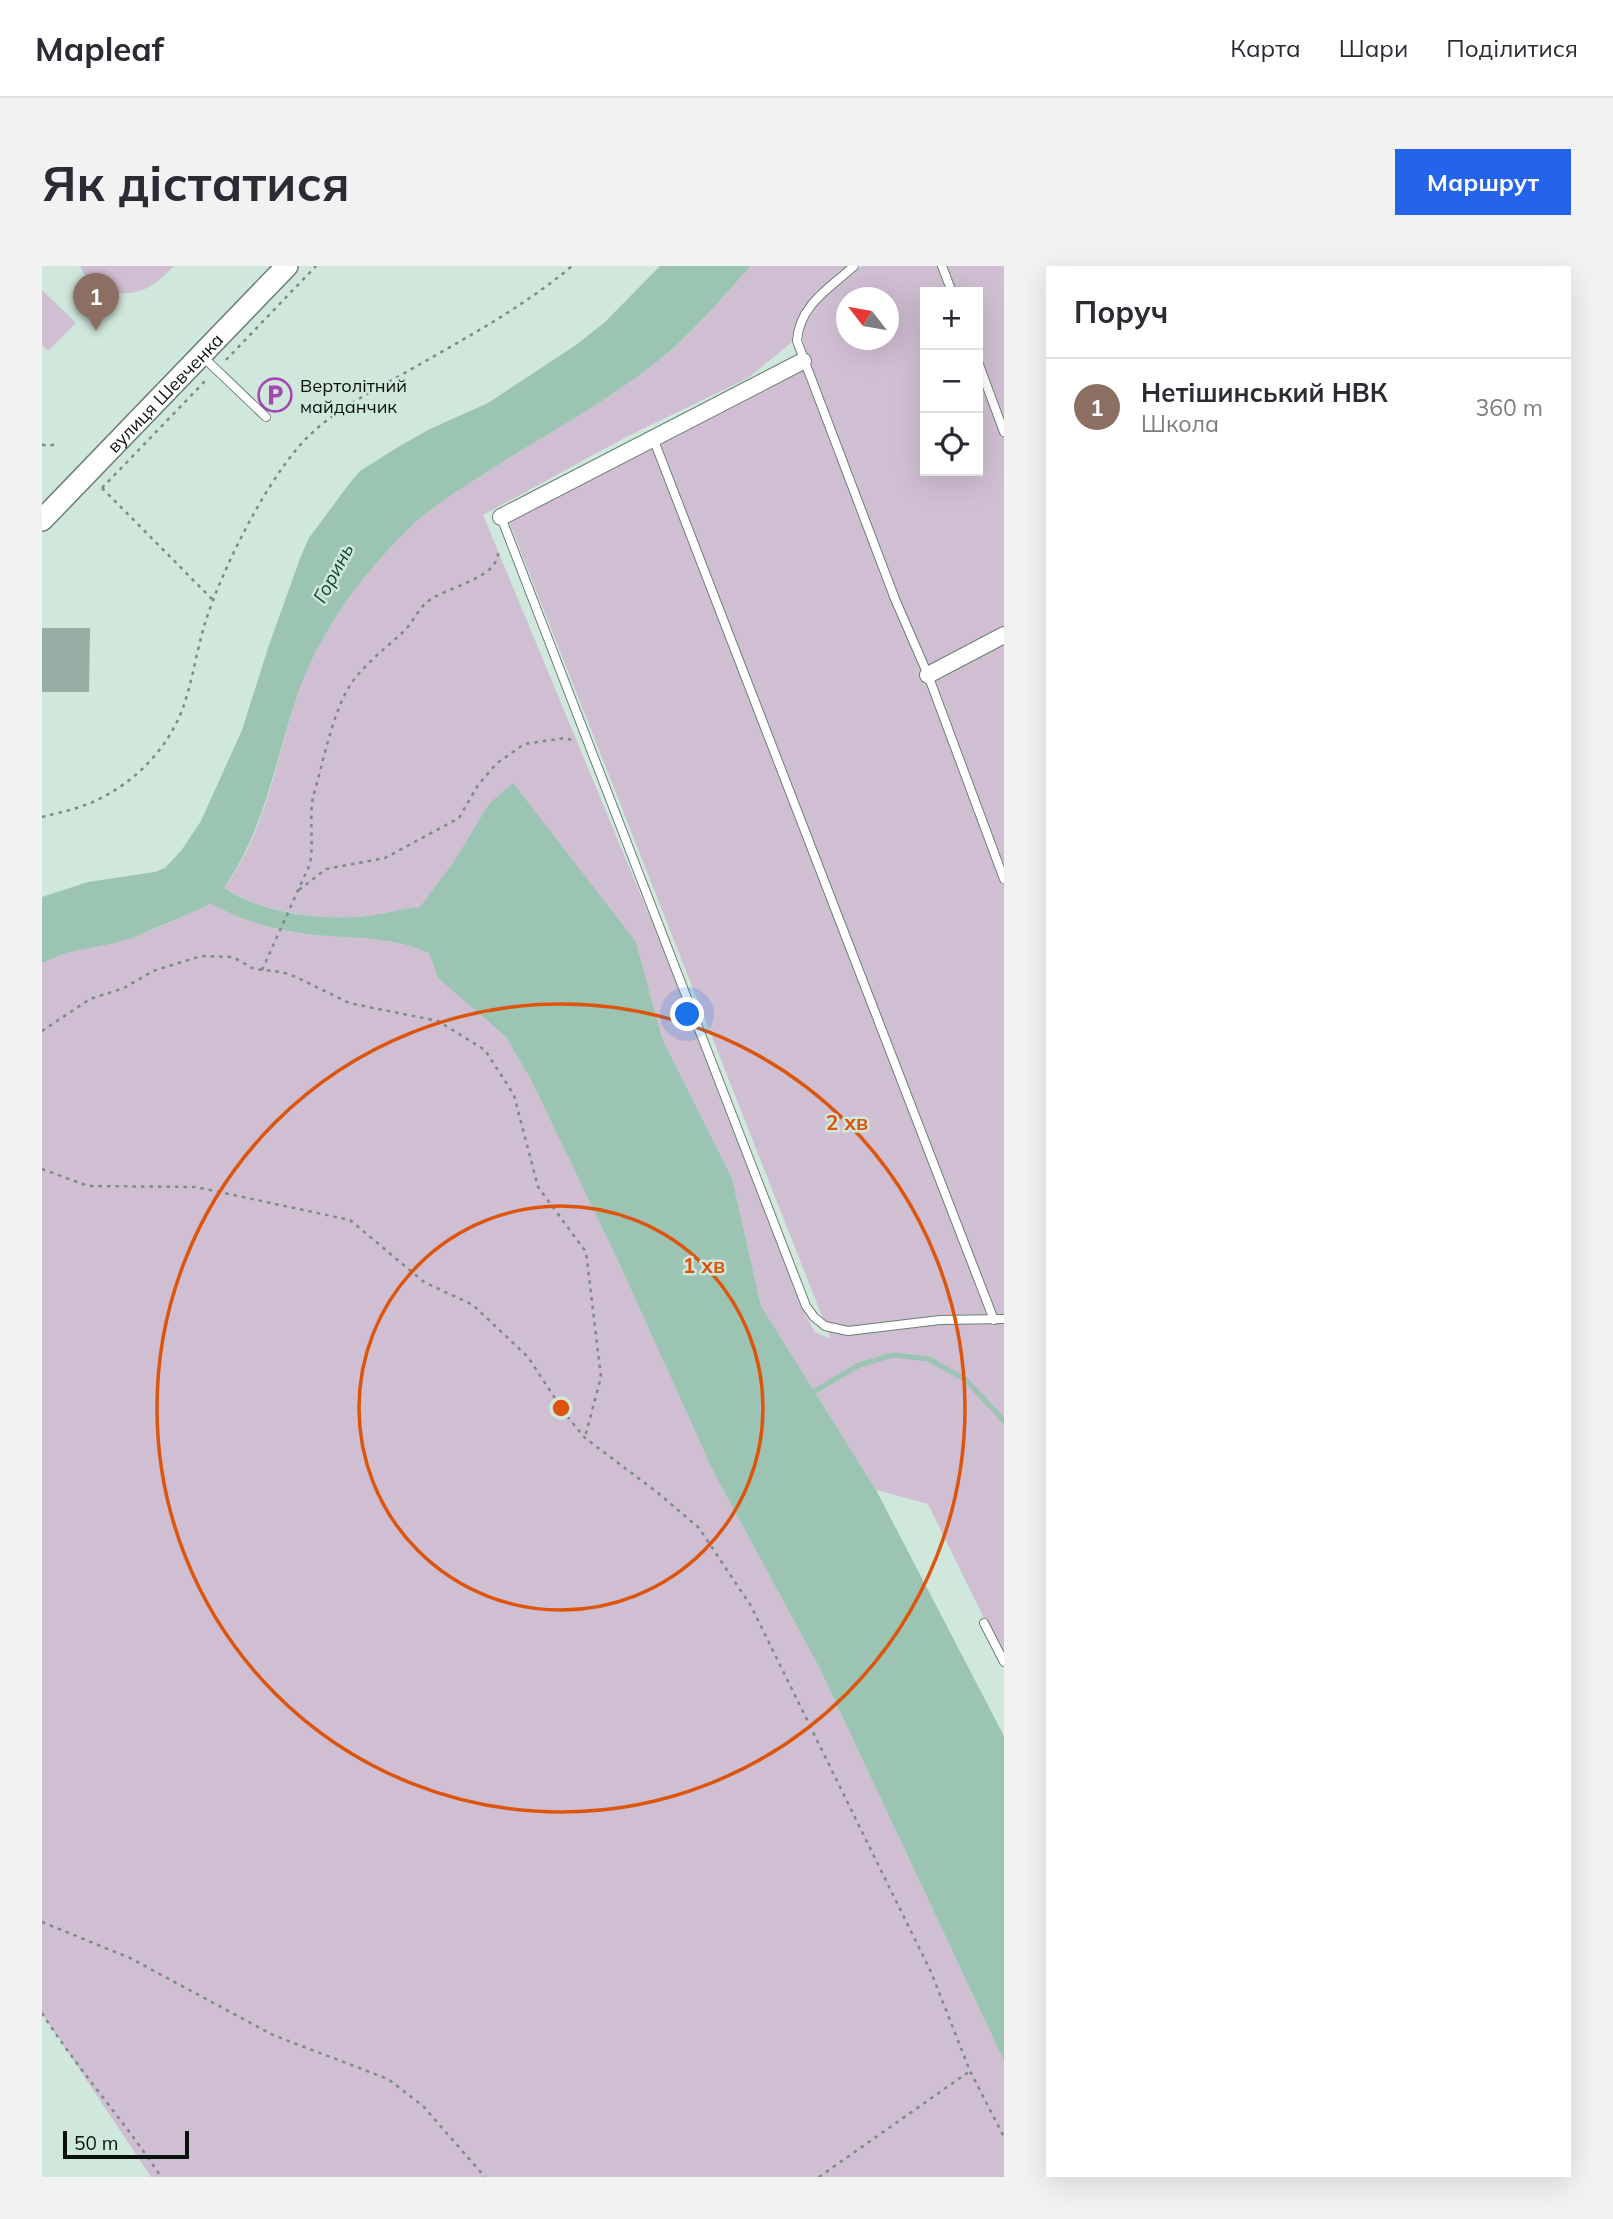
<!DOCTYPE html>
<html lang="uk">
<head>
<meta charset="utf-8">
<style>
  :root { --surface:#fff; --page:#f2f2f3; --text:#2b2b33; --muted:#7c7c81; --line:#e1e1e2; --accent:#2563eb }
  body { margin:0; font-family:Mulish,sans-serif; background:var(--page); color:var(--text) }
  .controls { position:absolute; right:21px; top:21px; display:grid; overflow:hidden; border-radius:0px; box-shadow:0 7px 28px #0002 }
  .controls button { width:63px; height:63px; display:grid; place-items:center; padding:0; border:0; border-bottom:2px solid var(--line); background:var(--surface); color:var(--text); font:35px sans-serif }
  .compass { position:absolute; left:794px; top:21px; width:63px; height:63px; border-radius:50%; background:var(--surface); box-shadow:0 7px 28px #0002; rotate:301deg }
  .scale { position:absolute; left:21px; bottom:18px; width:126px; box-sizing:border-box; padding-left:7px; border:4px solid #0a120e; border-top:0; font-size:19px; line-height:24px; white-space:nowrap; color:#0a120e; -webkit-text-stroke:5px #d0e7dc; paint-order:stroke }
  .you { position:absolute; left:646px; top:749px; width:24px; height:24px; margin:-18px; border:5px solid #fff; border-radius:50%; background:#1a73e8; box-shadow:0 0 0 10px #1a73e833 }
  .badge { display:grid; place-items:center; width:46px; height:46px; border-radius:50%; background:var(--accent); color:#fff; font-size:23px; font-weight:700 }
  .pin { position:absolute; translate:-50% -58px; filter:drop-shadow(0 2px 4px #0008) }
  .pin::after { content:''; position:absolute; top:37px; width:24px; height:21px; background:inherit; clip-path:polygon(0 0,100% 0,50% 100%) }
  .list { margin:0; padding:0; list-style:none }
  h2 { display:flex; justify-content:space-between; align-items:center; height:91px; margin:0; padding:0 28px; font-size:30px }
  h2 small { font-size:23px; font-weight:400; color:var(--muted) }
  .list li { display:grid; grid-template-columns:46px 1fr auto; gap:21px; align-items:center; box-sizing:border-box; height:98px; padding:0 28px; border-top:2px solid var(--line) }
  .list b { display:block; font-size:26px; white-space:nowrap }
  .list p { margin:0; font-size:23px; white-space:nowrap; color:var(--muted) }
  .list em { font-size:23px; font-style:normal; color:var(--muted) }
  .icon { flex:none; width:38px; height:38px; fill:none; stroke:currentColor; stroke-width:2; stroke-linecap:round; stroke-linejoin:round }
  .map { position:relative; flex:none; width:962px; height:1911px; overflow:hidden; border-radius:0px }
  header { display:flex; align-items:center; gap:42px; box-sizing:border-box; height:98px; padding:0 35px; background:var(--surface); border-bottom:2px solid var(--line) }
  header strong { font-size:33px }
  nav { display:flex; gap:38px; margin-inline-start:auto; font-size:24px }
  .intro { display:flex; align-items:center; justify-content:space-between; box-sizing:border-box; height:168px; padding:0 42px }
  h1 { margin:0; font-size:49px }
  .button { padding:18px 32px; border-radius:0px; background:var(--accent); color:#fff; font-size:24px; font-weight:700 }
  main { display:flex; gap:42px; padding:0 42px }
  aside { flex:1; background:var(--surface); border-radius:0px; box-shadow:0 7px 28px #0002 }
  .map>svg:first-child { display:block }
  .green { fill:#d0bed2; fill-rule:evenodd }
  .water { fill:#9cc4b3 }
  .lines { fill:none; stroke-linecap:round; stroke-linejoin:round }
  .stream { stroke:#9cc4b3; stroke-width:5 }
  .building { fill:#98aea4 }
  .lane-casing { stroke:#6b7f76; stroke-width:10 }
  .street-casing { stroke:#6b7f76; stroke-width:18 }
  .secondary-casing { stroke:#6b7f76; stroke-width:24 }
  .path { stroke:#7c8c84; stroke-width:2.5; stroke-dasharray:3.5 5; stroke-linecap:butt }
  .lane { stroke:#fff; stroke-width:8 }
  .street { stroke:#fff; stroke-width:16 }
  .secondary { stroke:#fff; stroke-width:21 }
  .ring { fill:none; stroke:#dd550c; stroke-width:3.5 }
  .labels { text-anchor:middle; dominant-baseline:central; stroke-width:5; stroke-linejoin:round; paint-order:stroke }
  .poi-label { font-size:18px; fill:#0a120e; stroke:#d0e7dc; text-anchor:start }
  .street-label { font-size:18px; fill:#0a120e; stroke:#d0e7dc }
  .water-label { font-size:19px; font-style:italic; fill:#114634; stroke:#d0e7dc }
  .centre { fill:#dd550c; stroke:#d0e7dc; stroke-width:3.5 }
  .ring-label { font-size:21px; text-anchor:middle; font-weight:bold; fill:#dd550c; stroke:#d0e7dc; stroke-width:5; stroke-linejoin:round; paint-order:stroke }
</style>
</head>
<body>
<header>
<strong>Mapleaf</strong>
<nav><a>Карта</a><a>Шари</a><a>Поділитися</a></nav>
</header>
<div class="intro"><h1>Як дістатися</h1><a class="button">Маршрут</a></div>
<main>
<div class="map">
<svg width="962" height="1911" viewBox="0 0 962 1911">
  <rect width="100%" height="100%" fill="#d0e7dc"/>
  <g class="green">
    <path d="M38 0H132C124 8 115 17 105 22 81 33 49 27 38 0Z"/>
    <path d="M709 0H805C780 23 752 38 750 76L706 112 586 170 441 249 617 673 760 1043 773 1066 789 1073 466 253 768 99C766 90 761 80 761 72 762 39 799 20 820 0H962V1393L886 1238 834 1224 719 1040 690 912 620 772 594 676 413 594 379 641C357 643 335 650 314 651 269 653 220 645 182 622 225 564 234 492 257 425 271 385 296 344 323 311 338 292 356 273 374 256 391 240 414 226 434 213 493 174 556 142 612 98 648 70 678 34 709 0ZM883 26H936V205H883ZM804 32H846V74H804Z"/>
    <path d="M0 24 34 57 6 85 0 79Z"/>
    <path d="M167 636C198 654 230 664 265 668 310 674 343 668 387 687L396 712 464 771 490 816 577 997 672 1207 777 1401 962 1795V1911H109L0 1747V697L24 687 69 678 103 667 163 641Z"/>
  </g>
  <path class="water" d="M618 0H709C678 34 648 70 612 98 556 142 493 174 434 213 414 226 391 240 374 256 356 273 338 292 323 311 296 344 271 385 257 425 233 493 224 562 182 622 219 646 270 653 314 651 335 650 357 643 378 641L413 594 447 538 471 517 594 676 620 772 690 912 719 1040 834 1224 962 1470V1795L777 1401 672 1207 577 997 490 816 464 771 396 712 387 687C343 668 310 674 265 668 230 664 198 654 168 637L163 641 90 672 69 678 24 687 0 697V631L46 616 113 606 123 602 139 585 159 555 200 464 227 379 259 290 267 272 307 218 318 205 356 181 388 163 446 137 534 79 563 56Z"/>
  <g class="lines">
    <path class="stream" d="M768 1128 817 1099 851 1089 887 1093 924 1114 962 1155"/>
  </g>
  <path class="building" d="M0 362H48L47 426H0Z"/>
  <g class="lines">
    <defs>
      <g id="lane">
        <path d="M812 0C788 22 757 39 755 75L853 333 886 409 962 613"/>
        <path d="M900 0 910 26"/>
        <path d="M159 89 224 151"/>
        <path d="M936 96 962 166"/>
        <path d="M611 172 952 1054"/>
        <path d="M459 251 764 1040 772 1051 783 1060 806 1065 898 1054 962 1053"/>
        <path d="M942 1357 962 1396"/>
      </g>
      <g id="street">
        <path d="M459 251 761 95"/>
        <path d="M886 409 962 369"/>
      </g>
      <g id="secondary">
        <path id="s1" d="M0 254 245 0"/>
      </g>
    </defs>
    <use href="#lane" class="lane-casing"/>
    <use href="#street" class="street-casing"/>
    <use href="#secondary" class="secondary-casing"/>
    <g class="path">
      <path d="M184 94 274 0"/>
      <path d="M0 179H16"/>
      <path d="M60 222 165 113"/>
      <path d="M60 222 171 334"/>
      <path d="M0 551C15 547 31 544 46 538 93 519 132 478 145 429 152 405 156 380 163 357 180 304 219 226 254 184 283 148 326 128 366 105 422 73 480 42 530 0"/>
      <path d="M257 624 284 603 343 592 417 552 436 519 454 498 482 478 523 472 533 475"/>
      <path d="M220 704 268 598C272 575 267 553 271 531 281 498 291 442 311 415 325 396 344 382 361 366 370 358 375 345 384 337 403 320 460 313 456 283"/>
      <path d="M0 765 48 733 82 722 111 705 159 690 191 691 212 703 240 706 254 711 307 737 396 755 443 784 472 829 496 921 544 986 559 1111 543 1171"/>
      <path d="M0 903 46 920 154 921 308 954 382 1016 431 1039 486 1091 524 1149 543 1172 616 1227 657 1262 709 1340 889 1706 928 1805 962 1871"/>
      <path d="M0 1656 88 1692 231 1769 346 1813 381 1840 443 1911"/>
      <path d="M0 1747C36 1804 82 1854 119 1911"/>
      <path d="M777 1911 928 1805"/>
    </g>
    <use href="#lane" class="lane"/>
    <use href="#street" class="street"/>
    <use href="#secondary" class="secondary"/>
  </g>
  <g class="ring">
    <circle cx="519" cy="1142" r="202"/>
    <circle cx="519" cy="1142" r="404"/>
  </g>
  <defs>
    <symbol id="parking-ring" viewBox="-11 -11 22 22"><circle r="9.5" fill="#d0e7dc" stroke="#a447b0" stroke-width="1.5"/><path d="M-3.5-5.5H1a3.5 3.5 0 0 1 0 7H-1V5.5H-3.5ZM-1-3.4V-.6H.8a1.4 1.4 0 0 0 0-2.8Z" fill="#a447b0"/></symbol>
  </defs>
  <g fill-rule="evenodd">
    <use href="#parking-ring" x="214" y="110" width="38" height="38"/>
  </g>
  <g class="labels">
    <g class="poi-label">
      <text x="258" y="119">Вертолітний<tspan x="258" dy="21">майданчик</tspan></text>
    </g>
    <g class="street-label">
      <text stroke="none"><textPath href="#s1" startOffset="177">вулиця Шевченка</textPath></text>
    </g>
    <g class="water-label">
      <text transform="translate(291 307) rotate(-62)">Горинь</text>
    </g>
  </g>
  <circle cx="519" cy="1142" r="10" class="centre"/>
  <g class="ring-label">
    <text x="805" y="864">2 хв</text>
    <text x="662" y="1007">1 хв</text>
  </g>
</svg>
<div class="controls">
<button>+</button>
<button>−</button>
<button><svg class="icon" aria-label="locate" viewBox="0 0 24 24"><circle cx="12" cy="12" r="6"/><path d="M12 2v4M12 18v4M2 12h4M18 12h4"/></svg></button>
</div>
<svg class="compass" viewBox="-18 -18 36 36"><path d="M0-13l5 13h-10z" fill="#e53935"/><path d="M0 13l5-13h-10z" fill="#7c7c81"/></svg>
<div class="scale">50 m</div>
<div class="you"></div>
<div class="pin badge" style="left:54px;top:65px;background:#8d6e63">1</div>
</div>
<aside>
<h2>Поруч<small></small></h2>
<ul class="list">
<li><span class="badge" style="background:#8d6e63">1</span><div><b>Нетішинський НВК</b><p>Школа</p></div><em>360 m</em></li>
</ul>
</aside>
</main>
</body>
</html>
